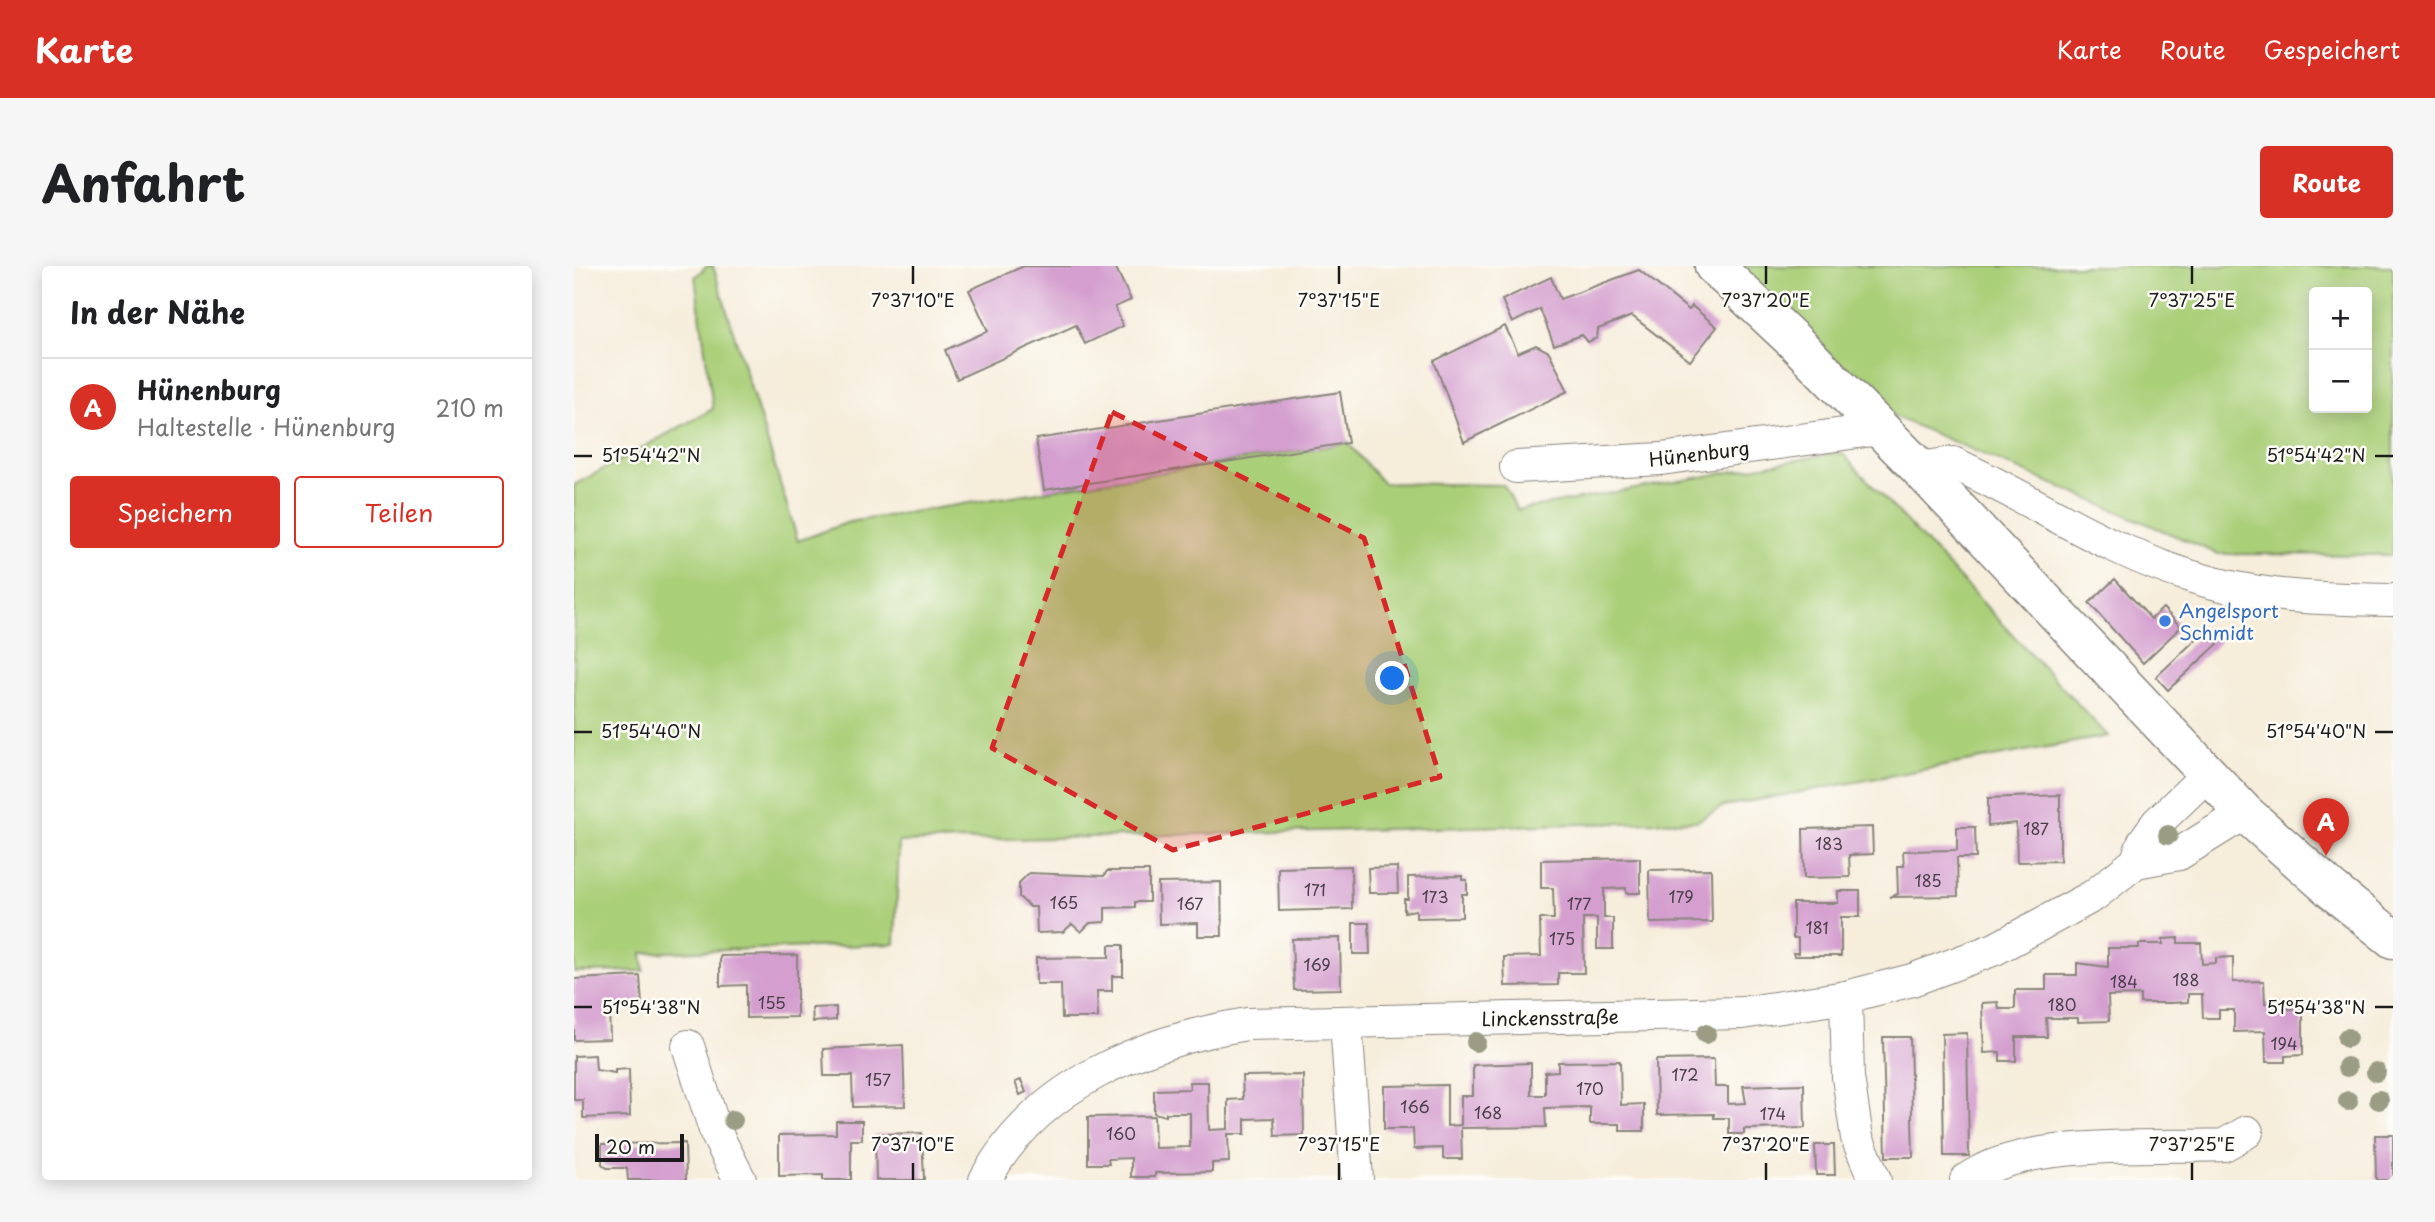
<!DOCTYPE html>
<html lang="de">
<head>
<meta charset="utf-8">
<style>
  :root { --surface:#fff; --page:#f6f6f6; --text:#202124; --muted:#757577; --line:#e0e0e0; --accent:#d93025 }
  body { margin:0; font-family:"Playpen Sans",sans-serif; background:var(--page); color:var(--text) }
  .controls { position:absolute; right:21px; top:21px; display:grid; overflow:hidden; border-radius:7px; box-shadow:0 4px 18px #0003 }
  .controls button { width:63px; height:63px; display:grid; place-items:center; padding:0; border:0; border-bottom:2px solid var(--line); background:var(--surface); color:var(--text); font:35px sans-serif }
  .scale { position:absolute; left:21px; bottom:18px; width:89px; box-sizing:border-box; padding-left:7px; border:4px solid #1c1c1c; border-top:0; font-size:19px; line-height:24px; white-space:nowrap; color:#1c1c1c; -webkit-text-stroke:5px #fdfcf7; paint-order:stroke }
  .you { position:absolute; left:819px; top:413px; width:24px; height:24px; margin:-18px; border:5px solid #fff; border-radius:50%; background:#1a73e8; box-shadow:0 0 0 10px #1a73e833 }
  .badge { display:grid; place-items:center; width:46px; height:46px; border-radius:50%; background:var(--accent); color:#fff; font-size:23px; font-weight:700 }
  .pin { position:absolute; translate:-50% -58px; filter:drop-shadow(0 2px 4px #0008) }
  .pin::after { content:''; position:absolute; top:37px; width:24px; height:21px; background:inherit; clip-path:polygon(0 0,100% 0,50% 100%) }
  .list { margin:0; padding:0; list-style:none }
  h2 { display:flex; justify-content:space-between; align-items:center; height:91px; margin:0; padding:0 28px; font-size:30px }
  h2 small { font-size:23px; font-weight:400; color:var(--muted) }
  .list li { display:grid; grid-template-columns:46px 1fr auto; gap:21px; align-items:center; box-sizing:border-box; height:98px; padding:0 28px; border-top:2px solid var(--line) }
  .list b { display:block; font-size:26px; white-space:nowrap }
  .list p { margin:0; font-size:23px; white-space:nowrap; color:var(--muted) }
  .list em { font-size:23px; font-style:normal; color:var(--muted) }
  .actions { display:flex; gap:14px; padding:21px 28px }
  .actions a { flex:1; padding:16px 0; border:2px solid var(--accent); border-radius:7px; text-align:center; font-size:24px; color:var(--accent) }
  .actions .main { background:var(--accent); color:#fff }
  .map { position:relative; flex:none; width:1819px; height:914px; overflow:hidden; border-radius:7px }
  header { display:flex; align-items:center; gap:42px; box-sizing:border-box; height:98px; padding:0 35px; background:var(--accent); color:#fff }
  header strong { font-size:33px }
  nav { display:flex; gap:38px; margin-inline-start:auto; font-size:24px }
  .intro { display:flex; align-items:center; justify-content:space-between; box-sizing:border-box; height:168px; padding:0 42px }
  h1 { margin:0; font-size:49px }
  .button { padding:18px 32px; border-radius:7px; background:var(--accent); color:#fff; font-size:24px; font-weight:700 }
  main { display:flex; gap:42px; padding:0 42px }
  aside { flex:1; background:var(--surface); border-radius:7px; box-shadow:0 4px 18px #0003 }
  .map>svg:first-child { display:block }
  .green { fill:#aacf79; stroke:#63764a; stroke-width:2; fill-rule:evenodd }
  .building { fill:#d49fcf }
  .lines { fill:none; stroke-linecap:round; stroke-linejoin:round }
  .minor-casing { stroke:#89847c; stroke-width:34 }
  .tertiary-casing { stroke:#89847c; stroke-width:41 }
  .minor { stroke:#fff; stroke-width:32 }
  .tertiary { stroke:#fff; stroke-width:38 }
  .tree { fill:#9a9d84 }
  .marked { fill:#d62828; fill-opacity:0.2; stroke:#d62828; stroke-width:5; stroke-dasharray:14 9; stroke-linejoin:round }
  .ticks { fill:none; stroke:#1c1c1c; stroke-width:2.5 }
  .shop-dot { fill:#3f7fe0; stroke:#fdfcf7; stroke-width:2.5 }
  .labels { text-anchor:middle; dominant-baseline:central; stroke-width:5; stroke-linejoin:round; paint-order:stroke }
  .number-label { font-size:16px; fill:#4a3d49 }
  .street-label { font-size:19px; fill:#1c1c1c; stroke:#fdfcf7 }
  .shop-label { font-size:19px; fill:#366cbe; stroke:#fdfcf7; text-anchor:start }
  .ticks-label { font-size:18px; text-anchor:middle; fill:#1c1c1c; stroke:#fdfcf7; stroke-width:5; stroke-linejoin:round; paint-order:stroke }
</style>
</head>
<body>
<header>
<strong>Karte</strong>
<nav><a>Karte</a><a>Route</a><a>Gespeichert</a></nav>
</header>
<div class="intro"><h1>Anfahrt</h1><a class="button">Route</a></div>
<main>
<aside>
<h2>In der Nähe<small></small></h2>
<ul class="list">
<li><span class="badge">A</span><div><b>Hünenburg</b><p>Haltestelle · Hünenburg</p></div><em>210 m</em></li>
</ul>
<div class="actions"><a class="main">Speichern</a><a>Teilen</a></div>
</aside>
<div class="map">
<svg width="1819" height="914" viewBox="0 0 1819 914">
  <rect width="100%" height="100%" fill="#fdfcf7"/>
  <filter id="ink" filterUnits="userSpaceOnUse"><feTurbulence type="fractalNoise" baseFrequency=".0143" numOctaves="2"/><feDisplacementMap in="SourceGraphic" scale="14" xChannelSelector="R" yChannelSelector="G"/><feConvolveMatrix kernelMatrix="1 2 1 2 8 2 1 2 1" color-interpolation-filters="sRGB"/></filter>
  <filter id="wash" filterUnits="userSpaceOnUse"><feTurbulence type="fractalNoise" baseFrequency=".00686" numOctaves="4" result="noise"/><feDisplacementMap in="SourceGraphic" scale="28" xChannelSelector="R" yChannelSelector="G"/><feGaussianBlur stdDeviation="1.57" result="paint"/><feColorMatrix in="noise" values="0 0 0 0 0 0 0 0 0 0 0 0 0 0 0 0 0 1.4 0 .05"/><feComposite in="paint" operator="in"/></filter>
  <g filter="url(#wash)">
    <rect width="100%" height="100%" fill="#f6eddb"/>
    <g class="green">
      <path d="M133 0H139L224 275 275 256 774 177 809 217 930 219 943 244 1267 186 1534 470 1150 540 1123 555 325 576 321 678 68 687 70 705 0 706V219L139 143 121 11Z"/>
      <path d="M1161 0H1819V289L1644 288 1321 151ZM1740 26H1793V142H1740Z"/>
    </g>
    <g id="blocks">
      <g class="building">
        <path d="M450 0H541L557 34 541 41 549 60 511 78 502 59 383 113 371 84 414 65 395 24Z"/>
        <path d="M1065 4 1115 44 1118 40 1143 61 1116 95 1058 50 1024 63 1023 72 1014 76 1008 69 980 79 966 43 938 57 928 34 977 11 986 33Z"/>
        <path d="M931 60 944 87 962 79 975 86 994 125 890 176 860 95Z"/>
        <path d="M766 126 774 177 470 224 462 173Z"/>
        <path d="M1541 313 1577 353 1589 342 1607 361 1569 397 1515 337Z"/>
        <path d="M1633 363 1646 376 1594 424 1582 411Z"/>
        <path d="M1486 529V595L1443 596 1442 557 1414 560V532Z"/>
        <path d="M1298 561 1299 588 1275 589 1276 611 1230 612 1229 563Z"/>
        <path d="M1383 561H1401L1402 592H1383L1384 630 1315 631 1324 628 1323 600H1330L1329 585 1383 584Z"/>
        <path d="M1066 592V627H1052V622L1030 623V652H1039V683H1023V652H1009L1010 707H984V719L931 720 930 691 967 690 966 653H980L979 622H967V594Z"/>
        <path d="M777 600 778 643 705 645 704 602Z"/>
        <path d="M823 601 824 627H795L794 602Z"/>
        <path d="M1137 603 1138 656 1076 657 1075 604Z"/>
        <path d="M533 605H575V636H561V641L531 642V656L516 657 507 666 498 658 489 666 463 667 462 641H456L445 631V617L455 607 530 610Z"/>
        <path d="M888 610V614H893V628H888V651L842 652V644L830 646V633H834V611Z"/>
        <path d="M647 616 648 670H624V657L585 658 584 617Z"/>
        <path d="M1264 625H1286V651H1267V690H1220L1219 687H1224V672H1219V637H1264Z"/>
        <path d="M779 657H795L796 688H779Z"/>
        <path d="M766 672 767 723 720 724 718 673Z"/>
        <path d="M1604 672V677H1627L1628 698 1642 697V692L1659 691V716L1690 715 1691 737H1710V743H1729V789L1711 790V796H1692L1691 765 1660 766V744H1645V752H1629L1628 728H1614V736L1597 737H1566V729L1534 730 1535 755 1504 756V752H1472L1473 771H1442V795H1426V786L1410 787 1408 737 1424 736 1425 743H1441V724H1472V709H1503V697L1534 701V682H1565V678H1589V673Z"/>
        <path d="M535 679H549V710H538V725H523L524 752H488L487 718H462V692L535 691Z"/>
        <path d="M223 689V751L172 752V719L146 720V690Z"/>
        <path d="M66 710 68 739 35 741 36 773 0 774V713Z"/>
        <path d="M262 741V754L239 756 238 742Z"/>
        <path d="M1393 767 1395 890H1370L1368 768Z"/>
        <path d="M1309 771H1336L1339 891H1312Z"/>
        <path d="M329 779 331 840 279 841 278 810H250L249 783Z"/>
        <path d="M21 789 22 804 41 807V804L55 803 56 850 9 852V834H0V790Z"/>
        <path d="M1140 793 1141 821H1154V838L1172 837 1169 820 1230 818 1231 862 1170 863V868H1155V852H1140V848L1083 849 1082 794Z"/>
        <path d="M1046 795 1047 839 1070 838V865H1046V858H1016V841L971 842 972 861 887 862 888 893H869V882L840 883 839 863H810V820L873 819V860L887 859V830H899V799L957 797V829H971V806L984 805V796Z"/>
        <path d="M729 809 730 869 701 870 700 852 671 853V868H654L655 896 638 897V906L581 907V911H557V892L534 893 535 898H514V851L580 850 581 882 616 881V847H592V850L580 847V824L616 823 615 816H634L635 864 654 863V834L669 833 668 810Z"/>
        <path d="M447 814 452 826 446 829 441 816Z"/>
        <path d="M262 855H288V874H277V914H249V909L205 910V869L262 868Z"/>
        <path d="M348 867 350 914H302L301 868Z"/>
        <path d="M1801 869H1819V914H1802Z"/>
        <path d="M111 877 112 914H54L53 902H33L28 898V878Z"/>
        <path d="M1241 879H1260L1261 909H1242Z"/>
      </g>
    </g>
  </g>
  <g filter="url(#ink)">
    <use href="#blocks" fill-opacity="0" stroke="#89847c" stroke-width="2"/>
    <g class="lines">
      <defs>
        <g id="minor">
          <path d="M942 201 1087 193 1306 163"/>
          <path d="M1345 202 1379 197C1459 233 1534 286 1619 311 1684 332 1752 333 1819 334"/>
          <path d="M1562 596 1605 588 1671 547"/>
          <path d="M1272 731 1274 811 1283 872 1301 914"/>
          <path d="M772 756 783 914"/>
          <path d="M114 780 142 867 166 914"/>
          <path d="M411 914C463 818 570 775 673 758L1168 747 1272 731 1338 714 1421 683 1519 630 1562 596 1570 575 1583 557 1634 508"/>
          <path d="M1392 914C1449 872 1579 882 1650 879L1673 866"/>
        </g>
        <path id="tertiary" d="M1140 0 1220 75 1345 202 1671 547 1758 624 1819 673"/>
      </defs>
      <use href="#minor" class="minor-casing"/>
      <use href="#tertiary" class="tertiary-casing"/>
      <use href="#minor" class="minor"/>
      <use href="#tertiary" class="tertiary"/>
    </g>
    <g class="tree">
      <circle cx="1594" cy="569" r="10"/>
      <circle cx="1132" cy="768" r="10"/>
      <circle cx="1773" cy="772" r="10"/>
      <circle cx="902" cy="776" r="10"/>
      <circle cx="1773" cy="801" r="10"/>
      <circle cx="1802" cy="806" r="10"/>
      <circle cx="1805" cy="834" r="10"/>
      <circle cx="1774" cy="835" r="10"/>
      <circle cx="159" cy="854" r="10"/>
    </g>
  </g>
  <path class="marked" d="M538 146 790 272 866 511 599 584 418 482Z"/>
  <path class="ticks" d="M339 0V18M765 0V18M1192 0V18M1618 0V18M0 190H18M1801 190H1819M0 466H18M1801 466H1819M0 741H18M1801 741H1819M339 897V914M765 897V914M1192 897V914M1618 897V914"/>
  <circle class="shop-dot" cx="1591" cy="355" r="7"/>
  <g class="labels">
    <g class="number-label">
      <text x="1462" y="562">187</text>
      <text x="1255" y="577">183</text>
      <text x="1354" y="614">185</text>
      <text x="741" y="623">171</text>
      <text x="861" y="630">173</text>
      <text x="1107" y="630">179</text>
      <text x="490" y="636">165</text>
      <text x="616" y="637">167</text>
      <text x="1005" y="637">177</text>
      <text x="1243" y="661">181</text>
      <text x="988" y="672">175</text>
      <text x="743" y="698">169</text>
      <text x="1612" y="713">188</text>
      <text x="1550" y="715">184</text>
      <text x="198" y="736">155</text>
      <text x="1488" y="738">180</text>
      <text x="1710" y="777">194</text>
      <text x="1111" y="808">172</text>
      <text x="304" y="813">157</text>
      <text x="1016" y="822">170</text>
      <text x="841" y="840">166</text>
      <text x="914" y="846">168</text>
      <text x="1199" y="847">174</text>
      <text x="547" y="867">160</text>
    </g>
    <g class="street-label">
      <text transform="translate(1125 187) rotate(-7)">Hünenburg</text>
      <text transform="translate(976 751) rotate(-1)">Linckensstraße</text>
    </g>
    <g class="shop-label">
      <text x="1605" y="344">Angelsport<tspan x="1605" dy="22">Schmidt</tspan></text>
    </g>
  </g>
  <g class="ticks-label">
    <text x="339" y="41">7°37'10"E</text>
    <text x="765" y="41">7°37'15"E</text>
    <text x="1192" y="41">7°37'20"E</text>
    <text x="1618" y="41">7°37'25"E</text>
    <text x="77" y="196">51°54'42"N</text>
    <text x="1742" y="196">51°54'42"N</text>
    <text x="77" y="472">51°54'40"N</text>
    <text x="1742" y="472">51°54'40"N</text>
    <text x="77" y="748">51°54'38"N</text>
    <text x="1742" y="748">51°54'38"N</text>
    <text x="339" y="885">7°37'10"E</text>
    <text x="765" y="885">7°37'15"E</text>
    <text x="1192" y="885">7°37'20"E</text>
    <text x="1618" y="885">7°37'25"E</text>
  </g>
</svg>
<div class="controls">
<button>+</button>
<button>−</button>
</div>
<div class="scale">20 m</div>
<div class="you"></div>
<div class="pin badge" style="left:1752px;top:590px">A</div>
</div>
</main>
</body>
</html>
